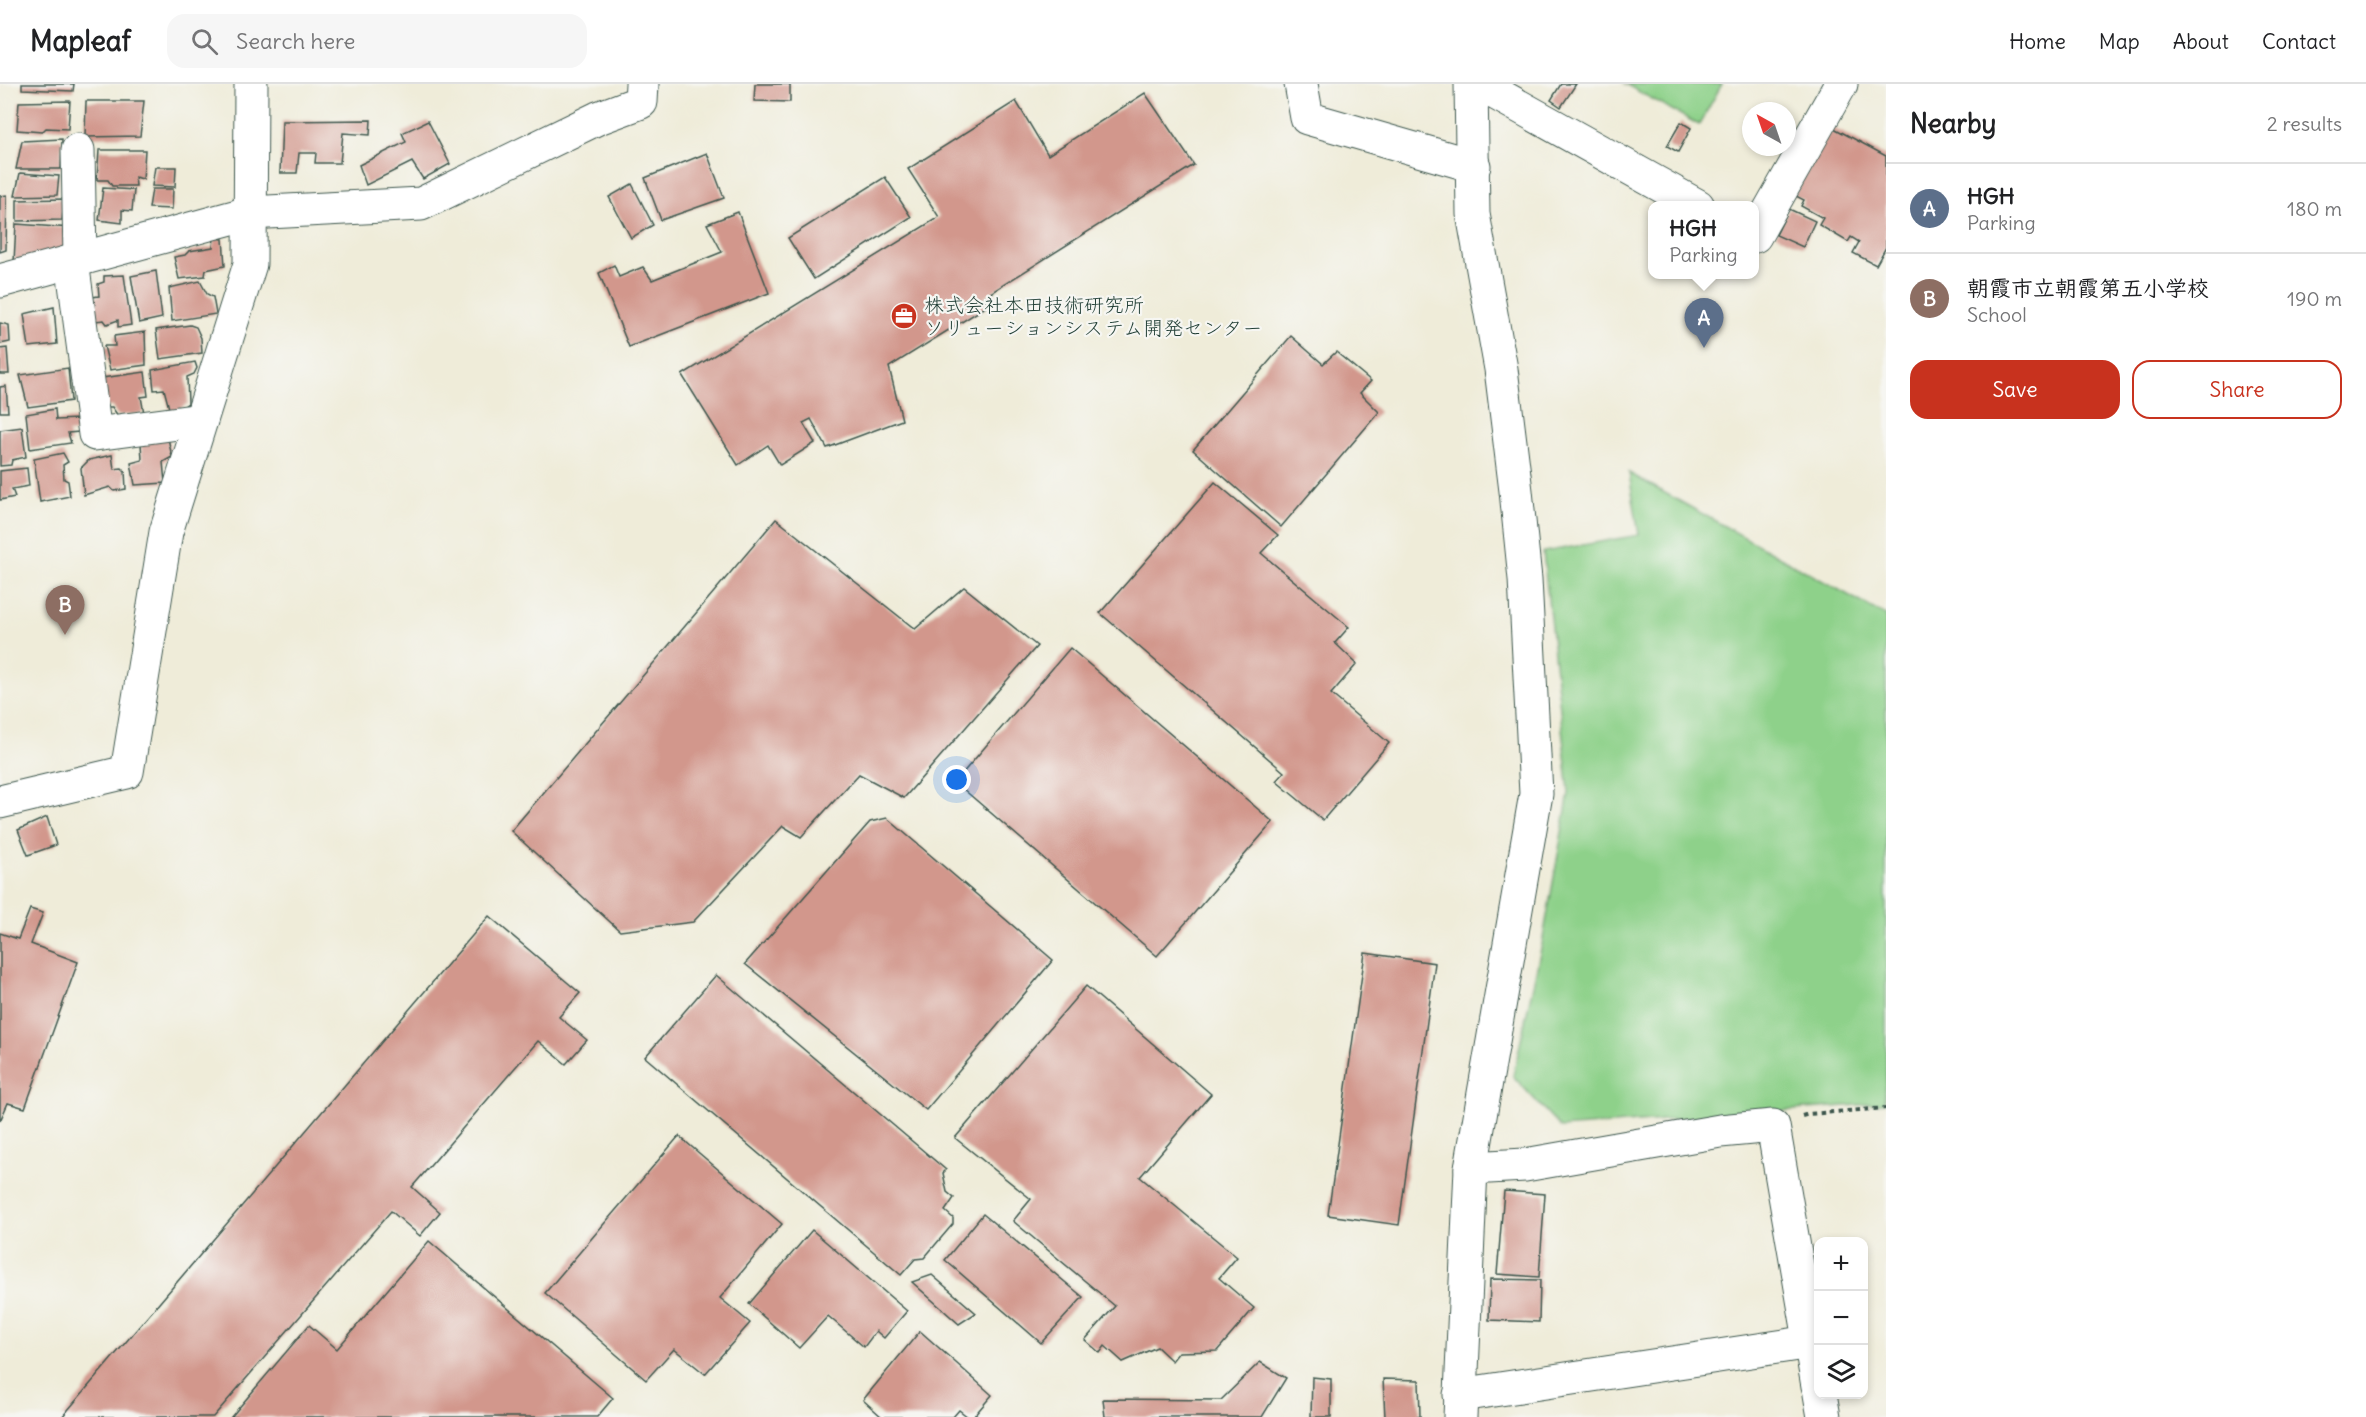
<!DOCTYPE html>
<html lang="en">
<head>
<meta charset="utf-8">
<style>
  :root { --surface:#fff; --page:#f6f6f6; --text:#202124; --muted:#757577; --line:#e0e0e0; --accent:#c8321e }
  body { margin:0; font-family:Delius,"Klee One",sans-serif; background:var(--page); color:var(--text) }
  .controls { position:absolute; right:18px; bottom:18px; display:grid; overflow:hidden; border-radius:12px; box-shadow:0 3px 9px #0003 }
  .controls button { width:54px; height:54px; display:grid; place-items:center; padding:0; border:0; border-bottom:2px solid var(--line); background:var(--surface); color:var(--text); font:30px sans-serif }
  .compass { position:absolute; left:1742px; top:18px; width:54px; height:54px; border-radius:50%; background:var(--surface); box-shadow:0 3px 9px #0003; rotate:320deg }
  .you { position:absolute; left:957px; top:696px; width:21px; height:21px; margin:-15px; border:4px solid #fff; border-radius:50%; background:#1a73e8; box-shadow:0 0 0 9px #1a73e833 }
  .badge { display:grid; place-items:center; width:39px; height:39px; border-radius:50%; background:var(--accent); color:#fff; font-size:20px; font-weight:700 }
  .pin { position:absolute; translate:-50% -50px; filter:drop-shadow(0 2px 3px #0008) }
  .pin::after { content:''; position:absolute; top:32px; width:21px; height:18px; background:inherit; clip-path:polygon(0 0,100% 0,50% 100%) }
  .popup { position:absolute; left:1648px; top:117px; width:111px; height:78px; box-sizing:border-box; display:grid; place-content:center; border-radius:12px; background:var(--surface); filter:drop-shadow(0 2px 4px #0005); font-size:20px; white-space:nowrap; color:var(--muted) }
  .popup b { font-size:22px; color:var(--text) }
  .popup::after { content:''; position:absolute; left:50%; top:100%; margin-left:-12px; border:12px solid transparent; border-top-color:var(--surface) }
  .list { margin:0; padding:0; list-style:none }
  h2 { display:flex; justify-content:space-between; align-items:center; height:78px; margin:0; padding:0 24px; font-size:26px }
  h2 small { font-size:20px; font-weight:400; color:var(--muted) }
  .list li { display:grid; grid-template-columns:39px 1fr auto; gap:18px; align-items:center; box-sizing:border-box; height:90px; padding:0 24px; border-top:2px solid var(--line) }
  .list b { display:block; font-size:22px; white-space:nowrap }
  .list p { margin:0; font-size:20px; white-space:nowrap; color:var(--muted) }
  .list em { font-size:20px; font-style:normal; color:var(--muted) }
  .actions { display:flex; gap:12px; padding:18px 24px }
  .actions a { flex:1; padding:14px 0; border:2px solid var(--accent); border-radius:18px; text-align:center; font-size:21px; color:var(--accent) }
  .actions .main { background:var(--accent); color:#fff }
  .icon { flex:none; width:33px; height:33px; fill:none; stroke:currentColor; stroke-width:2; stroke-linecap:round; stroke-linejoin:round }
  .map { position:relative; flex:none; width:1886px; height:1333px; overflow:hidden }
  header { display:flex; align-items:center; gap:36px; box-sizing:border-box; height:84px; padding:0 30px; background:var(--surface); border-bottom:2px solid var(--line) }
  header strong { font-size:28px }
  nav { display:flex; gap:33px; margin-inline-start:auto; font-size:21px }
  .search { width:420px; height:54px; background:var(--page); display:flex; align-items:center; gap:15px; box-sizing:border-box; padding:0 21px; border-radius:18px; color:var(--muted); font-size:22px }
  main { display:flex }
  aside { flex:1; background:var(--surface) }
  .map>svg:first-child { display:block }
  .green { fill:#8ed18a; stroke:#56875f; stroke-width:1.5 }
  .building { fill:#d2978c }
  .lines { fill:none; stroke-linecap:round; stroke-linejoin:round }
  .minor-casing { stroke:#3e574d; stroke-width:35 }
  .path { stroke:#3e574d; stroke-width:4; stroke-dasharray:4.5 4.5; stroke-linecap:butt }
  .minor { stroke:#fff; stroke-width:33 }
  .labels { text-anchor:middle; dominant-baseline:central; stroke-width:4.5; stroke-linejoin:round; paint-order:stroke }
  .poi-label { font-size:20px; fill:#1f3d34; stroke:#f6f6f2; text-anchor:start }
</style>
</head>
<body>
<header>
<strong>Mapleaf</strong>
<div class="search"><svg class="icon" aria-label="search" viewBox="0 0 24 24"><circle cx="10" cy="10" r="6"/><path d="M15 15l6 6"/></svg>Search here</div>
<nav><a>Home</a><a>Map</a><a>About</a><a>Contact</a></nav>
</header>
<main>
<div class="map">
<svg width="1886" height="1333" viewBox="0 0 1886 1333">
  <rect width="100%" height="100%" fill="#f6f6f2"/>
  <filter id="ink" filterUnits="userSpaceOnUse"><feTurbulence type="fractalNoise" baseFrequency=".0167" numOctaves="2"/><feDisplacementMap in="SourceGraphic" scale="12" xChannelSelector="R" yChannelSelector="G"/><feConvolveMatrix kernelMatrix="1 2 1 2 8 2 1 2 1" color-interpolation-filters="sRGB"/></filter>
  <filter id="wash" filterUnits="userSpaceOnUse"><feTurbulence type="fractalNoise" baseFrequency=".008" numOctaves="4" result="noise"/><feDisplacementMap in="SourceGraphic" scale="24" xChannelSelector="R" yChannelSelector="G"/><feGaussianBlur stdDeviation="1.35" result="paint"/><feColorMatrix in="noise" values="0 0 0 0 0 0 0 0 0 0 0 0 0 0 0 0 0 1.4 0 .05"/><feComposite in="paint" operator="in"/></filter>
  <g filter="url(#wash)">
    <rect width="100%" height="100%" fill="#efecd9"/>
    <g class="green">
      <path d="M1625 0H1722L1699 41Z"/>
      <path d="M1629 389 1886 532V996L1884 1019 1561 1044 1513 992 1542 860 1569 709 1543 468 1639 451Z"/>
    </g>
    <g id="blocks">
      <g class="building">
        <path d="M22 0H74L73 7 22 5Z"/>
        <path d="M755 0H790V18L754 17Z"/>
        <path d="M1561 0H1576L1561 23 1551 16Z"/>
        <path d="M1145 9 1194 81 984 213 989 221 889 283 902 336 827 364 811 335 803 339 815 359 780 381 768 361 738 381 682 291 939 133 908 85 1016 17 1048 71Z"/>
        <path d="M70 17 68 45 46 44 42 48 17 46 19 18Z"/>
        <path d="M86 17H144L140 52 85 53Z"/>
        <path d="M371 36 370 51 343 49 340 79H315L316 69H299L297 89H280L282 37Z"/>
        <path d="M428 37 450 80 423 95 412 78 366 101 359 81 406 58 402 49Z"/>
        <path d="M1681 38 1691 44 1678 68 1667 62Z"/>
        <path d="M1832 43 1886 72V163L1876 181 1853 169 1859 158 1851 153 1848 158 1819 141 1823 134 1801 122 1804 116 1794 111Z"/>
        <path d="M62 55 61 85H16L22 57Z"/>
        <path d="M99 66H145L143 95 135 93 136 102H112L108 96H97Z"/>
        <path d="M707 69 724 114 661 136 645 94Z"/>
        <path d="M155 83H176L175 103 152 102Z"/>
        <path d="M20 89 59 92 57 111 15 112Z"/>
        <path d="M885 93 911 133 814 195 788 154Z"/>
        <path d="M632 100 653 141 631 154 609 113Z"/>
        <path d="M103 104 134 106 132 127 122 126V139L99 136Z"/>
        <path d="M152 105H173L172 125 149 124Z"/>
        <path d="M7 111 6 166 0 168V112Z"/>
        <path d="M64 115 62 136 17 137V116Z"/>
        <path d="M1789 125 1815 137 1803 163 1776 151Z"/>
        <path d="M738 128 769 209 629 263 599 189 614 181 619 193 643 183 652 196 722 168 707 140Z"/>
        <path d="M16 140 71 144 69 167 14 178Z"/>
        <path d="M214 154 223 155 225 182 206 186 205 192 179 195 174 173 185 171 189 167 213 163Z"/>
        <path d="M156 187 162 234 139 239 131 192Z"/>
        <path d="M124 191 131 241 118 243V236L107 240 104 236 95 237 92 213 99 212 98 200 104 198V192Z"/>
        <path d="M200 197 207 210 213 213 216 230 172 237 169 204Z"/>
        <path d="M54 223 57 260 29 263 24 230Z"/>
        <path d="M0 239 9 241 10 258 0 260Z"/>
        <path d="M190 241 196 243 201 254 202 269 160 275 156 246Z"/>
        <path d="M145 248 146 281 110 286 104 262H115L114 252Z"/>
        <path d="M1291 252 1323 280 1336 268 1371 297 1360 309 1379 328 1281 443 1193 366Z"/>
        <path d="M7 264 9 290H0V265Z"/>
        <path d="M195 278 197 284 194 290 187 293 188 319 181 324 170 328 164 305 154 306 152 286Z"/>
        <path d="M68 284 71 317 28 323 20 291Z"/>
        <path d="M145 288 148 312 141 313 144 329 118 332 112 323H107L102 294Z"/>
        <path d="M6 302 8 328H0V303Z"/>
        <path d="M55 325 56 336 78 335 79 348 68 349 71 359 30 365 26 330Z"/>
        <path d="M22 343 26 373 12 376 11 381 0 382V346Z"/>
        <path d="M168 354 172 373 163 378 165 399 135 401 131 379 142 376 141 359Z"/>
        <path d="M63 369 68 378 63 381 64 395 68 397 70 412 40 418 34 375Z"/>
        <path d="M112 371 114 385 122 384 125 387 126 405 114 407 110 403 84 411 81 384 89 376Z"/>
        <path d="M27 384 29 402 12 405 15 413 0 416V387Z"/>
        <path d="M1215 398 1278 451 1261 469 1349 543 1335 559 1357 580 1331 610 1389 659 1323 736 1276 697 1284 688 1100 529Z"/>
        <path d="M776 435 915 545 964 503 1037 562 904 714 859 690 801 753 783 742 693 838 620 847 511 747Z"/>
        <path d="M1070 564 1273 738 1157 872 955 698Z"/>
        <path d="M47 733 56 761 28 771 18 746Z"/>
        <path d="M887 734 1053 876 926 1026 745 880 870 738Z"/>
        <path d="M30 825 43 829 31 860 78 878 25 1024 8 1019 0 1037V849L18 855Z"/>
        <path d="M489 832 580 909 559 933 587 956 566 980 538 957 412 1103 440 1128 420 1152 391 1127 213 1333H62Z"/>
        <path d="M1365 869 1435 879 1399 1141 1328 1131Z"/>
        <path d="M716 891 946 1086 943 1089 947 1108 954 1114 945 1127 953 1134V1140L924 1174 915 1175 901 1191 645 973Z"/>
        <path d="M1086 902 1211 1010 1140 1093 1237 1173 1219 1194 1254 1224 1217 1267 1179 1268 1172 1277 1157 1263 1123 1278 1105 1262 1100 1269 1085 1256 1115 1222 1013 1137 1031 1115 955 1054Z"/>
        <path d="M679 1052 782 1140 720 1214 750 1239 705 1290 674 1265 646 1296 545 1209Z"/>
        <path d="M1504 1107 1545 1110 1539 1193 1497 1190Z"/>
        <path d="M983 1130 1083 1213 1041 1259 945 1176Z"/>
        <path d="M812 1146 907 1227 884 1254 876 1247 864 1263 828 1232 799 1264 749 1220Z"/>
        <path d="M429 1157 613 1314 597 1333H231L309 1241 337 1265Z"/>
        <path d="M932 1191 976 1229 959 1240 912 1198Z"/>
        <path d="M1490 1195 1540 1196 1539 1238 1489 1236Z"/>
        <path d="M920 1247 992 1311 973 1333H968L959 1326 953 1333H882L863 1316Z"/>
        <path d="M1260 1278 1286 1294 1262 1333H1105L1103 1315 1221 1316Z"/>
        <path d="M1312 1293 1331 1295V1333H1311Z"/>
        <path d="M1383 1295 1419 1296 1420 1333H1385Z"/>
      </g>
    </g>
  </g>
  <g filter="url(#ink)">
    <use href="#blocks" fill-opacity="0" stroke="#3e574d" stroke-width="1.5"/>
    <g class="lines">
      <defs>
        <g id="minor">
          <path d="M1301 0 1307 34 1474 82"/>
          <path d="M1479 0 1698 122"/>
          <path d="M78 66 80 175"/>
          <path d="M1755 152 1841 0"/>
          <path d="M72 177 95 350 201 336"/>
          <path d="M0 197 249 129 421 120 598 34 641 18 642 0"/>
          <path d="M0 718 127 688 166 448 250 180 251 0"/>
          <path d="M1471 1084 1525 1081 1720 1047 1773 1042 1818 1302"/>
          <path d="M1820 1310 1824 1333"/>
          <path d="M1460 1311 1811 1258"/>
          <path d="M1460 1333 1471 1084 1536 710 1525 495 1516 407 1501 285 1473 130 1471 0"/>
        </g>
      </defs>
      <use href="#minor" class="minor-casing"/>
      <path class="path" d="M1802 1032 1809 1030 1886 1024"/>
      <use href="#minor" class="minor"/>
    </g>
  </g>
  <defs>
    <symbol id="office-disc" viewBox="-11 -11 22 22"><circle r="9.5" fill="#c8321e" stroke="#f6f6f2"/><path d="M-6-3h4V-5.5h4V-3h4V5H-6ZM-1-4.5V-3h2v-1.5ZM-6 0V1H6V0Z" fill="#fff"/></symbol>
  </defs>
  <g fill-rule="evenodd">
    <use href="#office-disc" x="889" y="217" width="30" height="30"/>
  </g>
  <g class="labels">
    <g class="poi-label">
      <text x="924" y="220">株式会社本田技術研究所<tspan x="924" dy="23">ソリューションシステム開発センター</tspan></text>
    </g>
  </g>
</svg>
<div class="controls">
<button>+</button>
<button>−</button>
<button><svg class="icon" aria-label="layers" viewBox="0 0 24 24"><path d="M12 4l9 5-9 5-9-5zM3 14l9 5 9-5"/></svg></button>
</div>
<svg class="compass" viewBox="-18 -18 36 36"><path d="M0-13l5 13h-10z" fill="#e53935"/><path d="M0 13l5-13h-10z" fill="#757577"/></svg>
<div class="you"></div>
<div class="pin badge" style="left:1704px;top:264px;background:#5c6f8a">A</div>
<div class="popup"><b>HGH</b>Parking</div>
<div class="pin badge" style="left:65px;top:551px;background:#8d6e63">B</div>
</div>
<aside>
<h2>Nearby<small>2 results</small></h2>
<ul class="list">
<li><span class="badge" style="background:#5c6f8a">A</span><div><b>HGH</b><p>Parking</p></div><em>180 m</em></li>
<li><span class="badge" style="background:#8d6e63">B</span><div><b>朝霞市立朝霞第五小学校</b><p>School</p></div><em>190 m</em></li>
</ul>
<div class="actions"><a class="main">Save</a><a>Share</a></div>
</aside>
</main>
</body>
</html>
